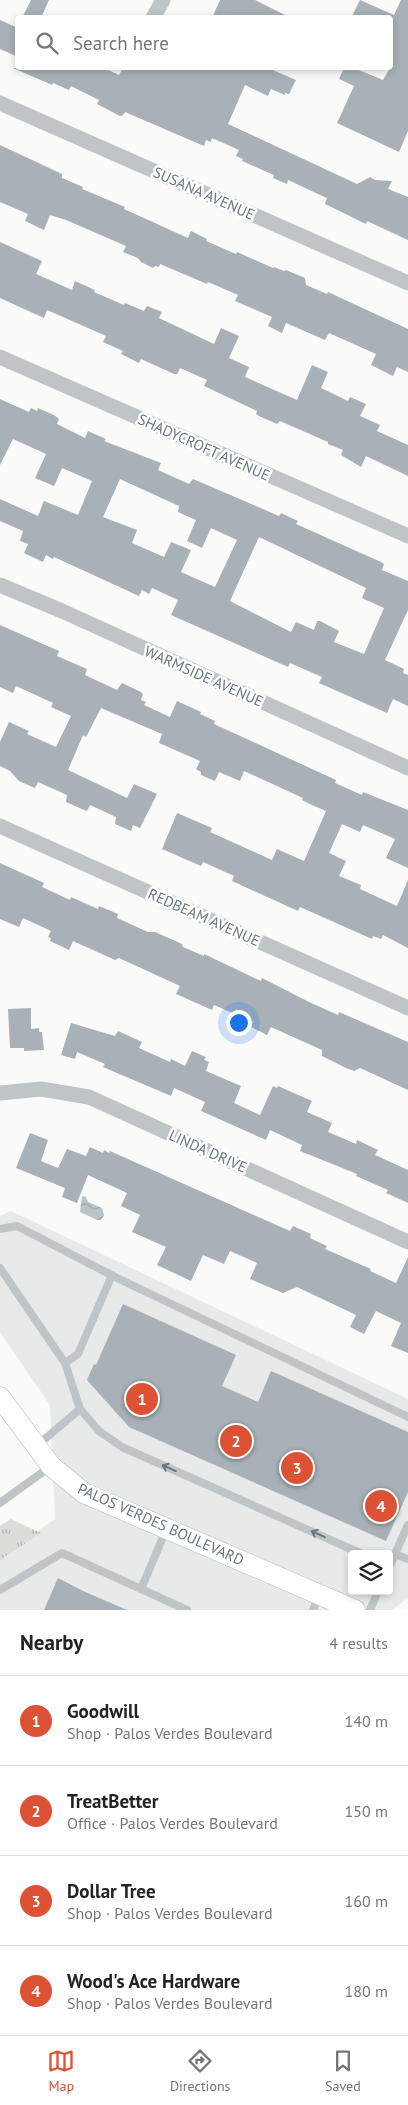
<!DOCTYPE html>
<html lang="en">
<head>
<meta charset="utf-8">
<style>
  :root { --surface:#fff; --page:#f6f6f6; --text:#222; --muted:#767676; --line:#e0e0e0; --accent:#dd5135 }
  body { margin:0; font-family:"PT Sans",sans-serif; background:var(--page); color:var(--text) }
  .controls { position:absolute; right:15px; bottom:15px; display:grid; overflow:hidden; border-radius:5px; box-shadow:0 2px 8px #0003 }
  .controls button { width:45px; height:45px; display:grid; place-items:center; padding:0; border:0; border-bottom:1px solid var(--line); background:var(--surface); color:var(--text); font:25px sans-serif }
  .you { position:absolute; left:238px; top:1022px; width:18px; height:18px; margin:-12px; border:4px solid #fff; border-radius:50%; background:#1a73e8; box-shadow:0 0 0 8px #1a73e833 }
  .badge { display:grid; place-items:center; width:32px; height:32px; border-radius:50%; background:var(--accent); color:#fff; font-size:16px; font-weight:700 }
  .pin { position:absolute; translate:-50% -50%; border:2px solid #fff; box-shadow:0 1px 5px #0006 }
  .list { margin:0; padding:0; list-style:none }
  h2 { display:flex; justify-content:space-between; align-items:center; height:65px; margin:0; padding:0 20px; font-size:21px }
  h2 small { font-size:16px; font-weight:400; color:var(--muted) }
  .list li { display:grid; grid-template-columns:32px 1fr auto; gap:15px; align-items:center; box-sizing:border-box; height:90px; padding:0 20px; border-top:1px solid var(--line) }
  .list b { display:block; font-size:19px; white-space:nowrap }
  .list p { margin:0; font-size:16px; white-space:nowrap; color:var(--muted) }
  .list em { font-size:16px; font-style:normal; color:var(--muted) }
  .icon { flex:none; width:28px; height:28px; fill:none; stroke:currentColor; stroke-width:2; stroke-linecap:round; stroke-linejoin:round }
  .map { position:relative; flex:none; width:408px; height:1610px; overflow:hidden }
  .search { position:absolute; background:var(--surface); box-shadow:0 2px 8px #0003; left:15px; right:15px; top:15px; height:55px; display:flex; align-items:center; gap:12px; box-sizing:border-box; padding:0 18px; border-radius:5px; color:var(--muted); font-size:19px }
  .sheet { height:425px; background:var(--surface) }
  nav { display:flex; justify-content:space-around; align-items:center; box-sizing:border-box; height:70px; border-top:1px solid var(--line); background:var(--surface); font-size:14px; color:var(--muted) }
  nav a { display:grid; justify-items:center; gap:2px }
  nav .on { color:var(--accent) }
  .map>svg:first-child { display:block }
  .built { fill:#e8e9e9; fill-rule:evenodd }
  .grass { fill:url(#grass-tufts) }
  .water { fill:url(#water-waves) }
  .building { fill:#a8b1b7; fill-rule:evenodd }
  .lines { fill:none; stroke-linecap:round; stroke-linejoin:round }
  .secondary-casing { stroke:#b4babe; stroke-width:21 }
  .lane { stroke:#bfc4c7; stroke-width:8 }
  .street { stroke:#bfc4c7; stroke-width:15 }
  .secondary { stroke:#fff; stroke-width:20 }
  .oneway { stroke:#667781 }
  .labels { text-anchor:middle; dominant-baseline:central; stroke-width:5; stroke-linejoin:round; paint-order:stroke }
  .street-label { font-size:15px; fill:#667781; stroke:#fff }
</style>
</head>
<body>
<div class="map">
<svg width="408" height="1610" viewBox="0 0 408 1610">
  <defs>
    <pattern id="grass-tufts" width="24" height="20" patternUnits="userSpaceOnUse" patternTransform="scale(1.25)"><rect width="24" height="20" fill="#daded7"/><path d="M3 7l-1-3M5 7V3M7 7l1-3M15 17l-1-3M17 17v-4M19 17l1-3" fill="none" stroke="#b5b9b4"/></pattern>
    <pattern id="water-waves" width="16" height="10" patternUnits="userSpaceOnUse" patternTransform="scale(1.25)"><rect width="16" height="10" fill="#b8c5c8"/><path d="M0 5q4-4 8 0t8 0" fill="none" stroke="#99a5a8"/></pattern>
  </defs>
  <rect width="100%" height="100%" fill="#fafaf8"/>
  <path class="built" d="M11 1211 408 1399V1600L406 1599 392 1610H0V1556L55 1519 50 1405 0 1332V1216ZM352 1554H389V1591H352Z"/>
  <path class="grass" d="M11 1519 41 1533 0 1560V1526Z"/>
  <path class="water" d="M82 1196 86 1197 88 1202 102 1208 104 1215 101 1220H97L80 1212Z"/>
  <g class="building">
    <path d="M31 0H49L41 18H22Z"/>
    <path d="M220 0H255L291 18H212Z"/>
    <path d="M360 0 394 15 401 0H408V131L399 152 337 123 354 86 339 79 344 68H354L383 80 390 68V18H351Z"/>
    <path d="M0 20 18 28V57L0 49Z"/>
    <path d="M13 68H104L119 75 123 68H268L296 80 289 94 285 93V95L271 89 268 96 245 85 228 124 357 184 370 177 375 180 392 181 388 189 408 197V240L367 221 366 224 325 204 327 198 320 195 288 180 287 184 273 178 274 175 242 161 243 159 236 156 239 150 212 138 211 142 206 140 204 146 125 112 123 115 120 116 97 104 99 100 71 86 69 90 53 83 52 85Z"/>
    <path d="M0 145 62 174V178L83 187 82 189 125 207 124 209 188 238 191 231 207 239 206 241 236 254 237 252 273 268 274 267 284 271 286 270 305 278 306 285 327 294 328 292 408 329V372L397 367 393 376 371 365 376 354 329 333 325 340 286 323 282 333 268 326 272 317 235 301 238 295 208 282 207 284 160 264 159 267 155 266 153 268 141 262 138 258 123 252 126 246 66 220 50 215 44 230 25 221 28 214 0 202Z"/>
    <path d="M0 242 42 261 36 274 72 290 75 281 95 290 94 292 124 305 125 303 144 311 147 306 162 312 159 318 214 344 221 328 239 336 229 358 249 367 245 377 297 400 312 365 328 372 321 388 348 401 350 397 366 404 360 416 380 425 377 431 408 445V476L366 456 361 467 341 455 343 450 328 444V442L280 421 277 424 259 416 256 414 257 411 204 386 207 380 180 368 177 374H174L141 359 139 363 121 354 123 351 103 342 106 336 47 310 44 318 0 298Z"/>
    <path d="M0 399 29 412 31 408 37 411 38 408 54 415 59 419 57 424 85 438 88 431 106 439 104 441 161 463 158 470 189 484 193 479 279 516 281 513 298 521 296 524 381 562 384 564 382 570 408 581V610L385 660 404 669 403 673 408 675V706L393 699 387 713 319 683 322 677 290 663 288 667 171 615 178 600 152 588 149 594 142 590 139 596 54 557 53 559 46 555 43 562 24 553 28 544 20 541 23 531 0 521V499L38 516 44 501 78 515 92 481 62 468 54 486 35 478 46 454 13 439 0 465ZM120 479 179 506 178 512 196 520 187 541 202 548 211 528 237 540 215 587 181 572 191 550 171 542 164 557 132 543 137 530 103 517ZM259 537 366 588 362 598 384 608 364 654 334 642 339 631 320 621H317L314 630 296 622 291 632 230 601Z"/>
    <path d="M0 625 59 651 57 656 87 669 85 675 117 690 122 683 141 692 143 694 141 700 146 702 144 705 170 717 177 701 201 712 200 714 215 721 214 724 336 780 335 783 362 795 363 792 408 810V868L386 858 395 839 363 825 360 832 342 824 329 853 346 861 339 876 361 885 360 889 397 906 408 880V948L383 935 381 939 373 936 372 939 300 907 298 911 232 881 234 876 203 862 201 866 162 849 177 813 212 828 210 832 272 860 277 849 304 861 326 811 312 805 302 800 303 798 244 771 240 781 219 772 215 781 201 775V772L196 769 200 761 159 743 162 734 101 708 86 737 83 735 68 770 127 798 134 784 157 794 140 828 133 825 131 831 115 824 116 817 90 805 87 811 84 810 66 802 67 795 38 782 35 788 19 781 10 771 0 766V742L9 722 29 731 27 734 56 747 71 716 51 707 53 703 16 686 13 693 0 687Z"/>
    <path d="M0 863 44 883 42 887 70 900 71 897 98 909 99 906 118 914 117 918 148 932H155L182 944 183 947 204 956V954L261 981 262 978 309 1002 338 1015 339 1012 408 1042V1090L360 1068 354 1071 346 1068 322 1056V1050L271 1027 267 1035 251 1027 253 1022 214 1005 212 1010 176 994 180 986 119 958 115 960 73 941 69 950 50 941 51 938 48 937 51 931 23 918 19 927 0 919Z"/>
    <path d="M31 1008V1029L39 1028V1032H42L44 1050 24 1051V1048H10L8 1009Z"/>
    <path d="M71 1023 115 1036 118 1031 142 1042 139 1048 170 1062 171 1059 185 1066 192 1051 206 1057 204 1060 209 1062 206 1071 241 1086 234 1103 260 1115 273 1086 277 1088 278 1086 312 1101 307 1112 332 1123 328 1132 356 1144 357 1140 378 1150 375 1155 408 1170V1203L386 1193 388 1190 356 1176 357 1174 300 1151 302 1145 270 1130 266 1140 201 1111 205 1102 174 1088 171 1096 103 1067 105 1064 77 1052 75 1059 61 1055Z"/>
    <path d="M30 1133 48 1140 41 1161 58 1168 67 1149 86 1156 90 1147 103 1153 104 1150 109 1153 110 1151 290 1231 293 1226 311 1234 310 1238 327 1246 325 1249 371 1269 370 1271 396 1283 408 1257V1353L391 1346 401 1323 376 1311 364 1334 350 1327 356 1315 297 1287 283 1293 250 1279 257 1263 230 1251 224 1264 203 1255 191 1281 157 1265 166 1247 132 1232 140 1215 121 1206 127 1193 88 1175 77 1203 62 1197 65 1188 16 1168Z"/>
    <path d="M123 1304 236 1355 222 1386 258 1402 271 1371 408 1432V1492L386 1541 129 1427 87 1380 94 1364 96 1365Z"/>
    <path d="M58 1578 83 1591 127 1610H44Z"/>
  </g>
  <g class="lines">
    <defs>
      <path id="secondary" d="M0 1397 51 1466 84 1493 355 1610"/>
    </defs>
    <use href="#secondary" class="secondary-casing"/>
    <g class="lane">
      <path d="M0 1229 17 1226 117 1278 408 1417"/>
      <path d="M0 1268 65 1363 78 1354 112 1275"/>
      <path d="M65 1363 80 1409"/>
      <path d="M38 1445 80 1409 99 1431 122 1447 362 1554"/>
      <path d="M0 1503 51 1466"/>
      <path d="M395 1554 408 1559"/>
      <path d="M389 1567 408 1525"/>
      <path d="M141 1589 166 1530"/>
      <path d="M0 1590 62 1553 187 1610"/>
      <path d="M313 1610 319 1596"/>
      <path d="M370 1610 378 1591"/>
    </g>
    <g class="street">
      <path d="M154 16 163 0"/>
      <path d="M0 103 408 283"/>
      <path d="M0 357 408 536"/>
      <path d="M0 585 62 611 408 768"/>
      <path d="M0 826 408 1008"/>
      <path d="M0 1093 41 1089 89 1097 408 1242"/>
    </g>
    <use href="#secondary" class="secondary"/>
  </g>
  <defs><path id="oneway-shaft" d="M-6 0H5M1.5-3L5.5 0L1.5 3" fill="none" stroke-width="1.6" stroke-linecap="round" stroke-linejoin="round" transform="scale(1.25)"/></defs>
  <g class="oneway">
    <use href="#oneway-shaft" transform="translate(169 1468) rotate(-156)"/>
    <use href="#oneway-shaft" transform="translate(318 1534) rotate(-156)"/>
  </g>
  <g class="labels">
    <g class="street-label">
      <text transform="translate(204 193) rotate(24)">SUSANA AVENUE</text>
      <text transform="translate(204 447) rotate(24)">SHADYCROFT AVENUE</text>
      <text transform="translate(204 676) rotate(24)">WARMSIDE AVENUE</text>
      <text transform="translate(204 917) rotate(24)">REDBEAM AVENUE</text>
      <text transform="translate(208 1151) rotate(24)">LINDA DRIVE</text>
      <text transform="translate(161 1524) rotate(24)">PALOS VERDES BOULEVARD</text>
    </g>
  </g>
</svg>
<div class="controls">
<button><svg class="icon" aria-label="layers" viewBox="0 0 24 24"><path d="M12 4l9 5-9 5-9-5zM3 14l9 5 9-5"/></svg></button>
</div>
<div class="you"></div>
<div class="pin badge" style="left:142px;top:1399px">1</div>
<div class="pin badge" style="left:236px;top:1441px">2</div>
<div class="pin badge" style="left:297px;top:1468px">3</div>
<div class="pin badge" style="left:381px;top:1506px">4</div>
<div class="search"><svg class="icon" aria-label="search" viewBox="0 0 24 24"><circle cx="10" cy="10" r="6"/><path d="M15 15l6 6"/></svg>Search here</div>
</div>
<section class="sheet">
<h2>Nearby<small>4 results</small></h2>
<ul class="list">
<li><span class="badge">1</span><div><b>Goodwill</b><p>Shop · Palos Verdes Boulevard</p></div><em>140 m</em></li>
<li><span class="badge">2</span><div><b>TreatBetter</b><p>Office · Palos Verdes Boulevard</p></div><em>150 m</em></li>
<li><span class="badge">3</span><div><b>Dollar Tree</b><p>Shop · Palos Verdes Boulevard</p></div><em>160 m</em></li>
<li><span class="badge">4</span><div><b>Wood's Ace Hardware</b><p>Shop · Palos Verdes Boulevard</p></div><em>180 m</em></li>
</ul>
</section>
<nav>
<a class="on"><svg class="icon" aria-label="map" viewBox="0 0 24 24"><path d="M3 6l6-2 6 2 6-2v14l-6 2-6-2-6 2zM9 4v14M15 6v14"/></svg>Map</a>
<a><svg class="icon" aria-label="directions" viewBox="0 0 24 24"><path d="M12 3l9 9-9 9-9-9zM9 14v-3h6M13 9l2 2-2 2"/></svg>Directions</a>
<a><svg class="icon" aria-label="saved" viewBox="0 0 24 24"><path d="M7 4h10v16l-5-4-5 4z"/></svg>Saved</a>
</nav>
</body>
</html>
